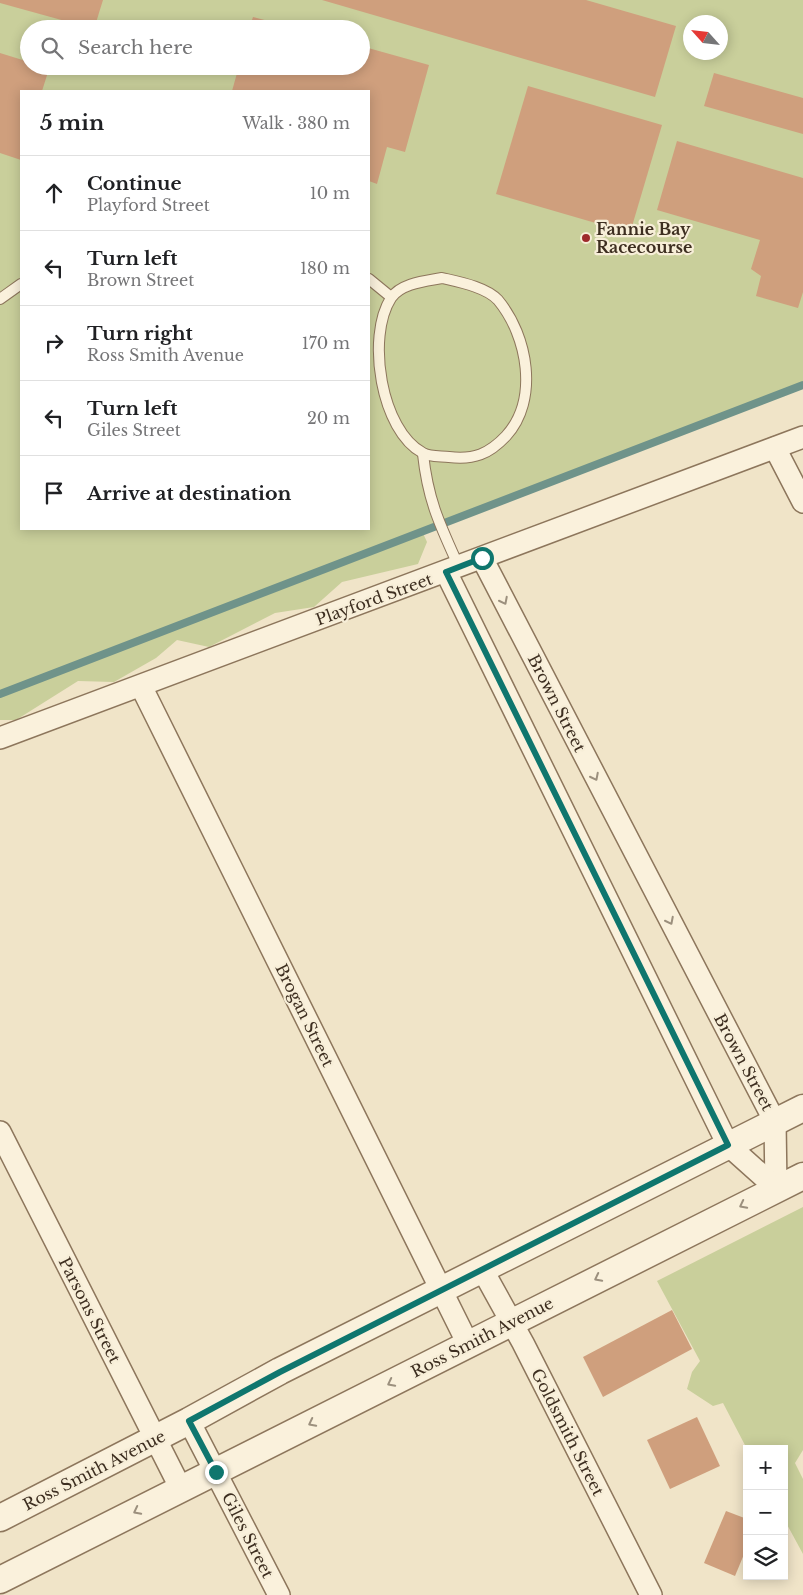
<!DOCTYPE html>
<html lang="en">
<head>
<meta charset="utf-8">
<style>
  :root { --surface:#fff; --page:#f2f2f2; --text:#202124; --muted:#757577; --line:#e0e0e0 }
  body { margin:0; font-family:"Libre Baskerville",serif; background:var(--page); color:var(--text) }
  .controls { position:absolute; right:15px; bottom:15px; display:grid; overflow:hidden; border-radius:0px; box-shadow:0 2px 12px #0003 }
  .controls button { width:45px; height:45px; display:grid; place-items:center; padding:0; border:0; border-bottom:1px solid var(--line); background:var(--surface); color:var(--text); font:25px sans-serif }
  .compass { position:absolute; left:683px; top:15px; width:45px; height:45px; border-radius:50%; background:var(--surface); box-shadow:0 2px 12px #0003; rotate:297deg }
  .stop { position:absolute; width:15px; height:15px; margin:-11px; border:4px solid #0f766e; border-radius:50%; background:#fff }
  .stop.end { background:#0f766e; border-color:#fff; box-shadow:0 1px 5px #0008 }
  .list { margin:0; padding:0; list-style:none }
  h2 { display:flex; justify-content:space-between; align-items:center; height:65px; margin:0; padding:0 20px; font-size:21px }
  h2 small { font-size:16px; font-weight:400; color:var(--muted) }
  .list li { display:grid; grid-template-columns:32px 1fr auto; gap:15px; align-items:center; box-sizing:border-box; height:75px; padding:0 20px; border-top:1px solid var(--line) }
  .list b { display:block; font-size:19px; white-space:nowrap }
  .list p { margin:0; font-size:16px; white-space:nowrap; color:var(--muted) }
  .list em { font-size:16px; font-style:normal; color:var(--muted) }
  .icon { flex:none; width:28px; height:28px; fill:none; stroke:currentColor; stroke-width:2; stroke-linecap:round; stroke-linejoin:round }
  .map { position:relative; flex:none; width:803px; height:1595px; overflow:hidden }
  .search { position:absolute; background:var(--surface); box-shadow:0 2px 12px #0003; left:20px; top:20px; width:350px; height:55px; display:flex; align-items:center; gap:12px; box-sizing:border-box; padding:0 18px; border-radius:28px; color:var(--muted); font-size:19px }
  .panel { position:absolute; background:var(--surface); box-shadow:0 2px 12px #0003; left:20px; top:90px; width:350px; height:440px; border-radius:0px }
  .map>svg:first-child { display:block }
  .green { fill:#c9cf9b; fill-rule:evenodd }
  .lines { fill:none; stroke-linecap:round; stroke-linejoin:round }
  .stream { stroke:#6f938a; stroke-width:8 }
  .building { fill:#cf9f7d }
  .service-casing { stroke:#8d765c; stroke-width:12 }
  .minor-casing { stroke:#8d765c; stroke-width:24 }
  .tertiary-casing { stroke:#8d765c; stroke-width:29 }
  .service { stroke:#faf1dc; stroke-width:10 }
  .minor { stroke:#faf1dc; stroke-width:21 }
  .tertiary { stroke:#faf1dc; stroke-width:26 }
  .oneway { stroke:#9c907e }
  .route { stroke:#0f766e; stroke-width:6 }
  .poi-dot { fill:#9e2a2b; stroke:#f7eed8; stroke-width:2 }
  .labels { text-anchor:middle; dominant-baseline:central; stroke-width:4.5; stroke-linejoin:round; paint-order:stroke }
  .poi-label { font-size:16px; font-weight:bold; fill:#3d2e20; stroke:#f7eed8; text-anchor:start }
  .street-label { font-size:16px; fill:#3d2e20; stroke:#f7eed8 }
</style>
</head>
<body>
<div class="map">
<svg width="803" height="1595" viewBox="0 0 803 1595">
  <rect width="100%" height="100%" fill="#f0e4c8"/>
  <g class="green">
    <path d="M0 0H803V385L422 531 427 542 418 564 342 582 314 607 275 613 209 647 177 640 156 658 114 682 78 681 16 720H0ZM690 22H720V52H690ZM29 29H361V66H29ZM21 91H369V529H21Z"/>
    <path d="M803 1207V1450L795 1463 803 1479V1554L784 1519V1449H747L723 1403 713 1406 687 1389 692 1372 700 1361 657 1281Z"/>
  </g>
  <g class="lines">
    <path class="stream" d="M0 694 803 385"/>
  </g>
  <g class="building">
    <path d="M0 0H103L94 29 0 3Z"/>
    <path d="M322 0H586L676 26 655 97Z"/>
    <path d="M253 17 295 28 294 29H249Z"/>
    <path d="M361 46 429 65 405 152 387 147 377 184 369 181V91H232L239 66H361Z"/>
    <path d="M0 53 29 62V66L49 69 42 91H21V160L0 153Z"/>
    <path d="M714 73 803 98V134L704 106Z"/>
    <path d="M528 86 662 125 630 233 496 194Z"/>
    <path d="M677 141 803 178V292L798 308 756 296 761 276 751 269 760 240 657 210Z"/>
    <path d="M672 1310 692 1349 603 1397 583 1357Z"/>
    <path d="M697 1417 720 1466 670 1489 647 1440Z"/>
    <path d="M726 1511 747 1519V1547L735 1576 704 1563Z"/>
  </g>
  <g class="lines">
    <defs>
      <g id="service">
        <path d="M442 278C459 282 486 287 498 300 528 336 539 400 506 436 489 454 474 460 449 457 441 456 429 457 423 453 381 431 366 337 391 298 401 283 426 281 442 278Z"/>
        <path d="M369 279 391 297"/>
        <path d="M0 299 21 284"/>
        <path d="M423 454C428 501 440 525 459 567"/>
      </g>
      <g id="minor">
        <path d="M775 448 803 502"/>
        <path d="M482 558 775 1122 776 1188"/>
        <path d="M446 572 728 1145 776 1188"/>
        <path d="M141 686 468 1344"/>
        <path d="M0 738 803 437"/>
        <path d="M0 1132 181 1489"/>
        <path d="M482 1269 523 1343 651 1595"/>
        <path d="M189 1421 279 1595"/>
      </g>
      <g id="tertiary">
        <path d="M0 1518 189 1421 280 1371 803 1108"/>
        <path d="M0 1580 803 1176"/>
      </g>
    </defs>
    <use href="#service" class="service-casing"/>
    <use href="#minor" class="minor-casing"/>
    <use href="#tertiary" class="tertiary-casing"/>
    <use href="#service" class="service"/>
    <use href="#minor" class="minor"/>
    <use href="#tertiary" class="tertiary"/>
  </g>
  <defs><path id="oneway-chevron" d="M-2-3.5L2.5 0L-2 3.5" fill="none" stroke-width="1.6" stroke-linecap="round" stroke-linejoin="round" transform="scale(1.25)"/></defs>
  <g class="oneway">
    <use href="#oneway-chevron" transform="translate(504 601) rotate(63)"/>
    <use href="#oneway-chevron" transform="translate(595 777) rotate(63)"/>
    <use href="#oneway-chevron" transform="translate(670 921) rotate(63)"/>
    <use href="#oneway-chevron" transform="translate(743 1205) rotate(153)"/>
    <use href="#oneway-chevron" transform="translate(598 1278) rotate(153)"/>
    <use href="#oneway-chevron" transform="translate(391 1383) rotate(153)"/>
    <use href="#oneway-chevron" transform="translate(312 1423) rotate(153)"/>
    <use href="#oneway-chevron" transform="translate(137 1511) rotate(153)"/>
  </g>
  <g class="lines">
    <path class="route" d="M216 1472 189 1421 280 1372 728 1145 446 572 482 558"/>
  </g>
  <circle class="poi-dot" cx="586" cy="238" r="5"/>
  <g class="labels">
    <g class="poi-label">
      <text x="596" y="229">Fannie Bay<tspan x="596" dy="18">Racecourse</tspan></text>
    </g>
    <g class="street-label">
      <text transform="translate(374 599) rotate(-20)">Playford Street</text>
      <text transform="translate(557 703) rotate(63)">Brown Street</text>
      <text transform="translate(305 1015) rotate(64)">Brogan Street</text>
      <text transform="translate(744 1062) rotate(62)">Brown Street</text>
      <text transform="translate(90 1310) rotate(63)">Parsons Street</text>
      <text transform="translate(482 1337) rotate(-27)">Ross Smith Avenue</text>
      <text transform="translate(568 1432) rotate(63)">Goldsmith Street</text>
      <text transform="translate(94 1470) rotate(-27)">Ross Smith Avenue</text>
      <text transform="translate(248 1535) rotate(63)">Giles Street</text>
    </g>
  </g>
</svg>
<div class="controls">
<button>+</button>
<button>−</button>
<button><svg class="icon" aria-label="layers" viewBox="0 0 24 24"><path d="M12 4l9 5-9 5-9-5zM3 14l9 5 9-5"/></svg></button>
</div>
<svg class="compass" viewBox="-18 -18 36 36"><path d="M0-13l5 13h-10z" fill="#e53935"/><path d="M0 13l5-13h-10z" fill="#757577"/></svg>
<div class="stop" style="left:482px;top:558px"></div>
<div class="stop end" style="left:216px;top:1472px"></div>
<div class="search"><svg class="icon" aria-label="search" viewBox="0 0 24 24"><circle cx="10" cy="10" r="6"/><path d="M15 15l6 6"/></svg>Search here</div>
<section class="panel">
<h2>5 min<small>Walk · 380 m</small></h2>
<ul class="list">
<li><svg class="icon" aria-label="ahead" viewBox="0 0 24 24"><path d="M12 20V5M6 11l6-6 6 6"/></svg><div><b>Continue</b><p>Playford Street</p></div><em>10 m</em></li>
<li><svg class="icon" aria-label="left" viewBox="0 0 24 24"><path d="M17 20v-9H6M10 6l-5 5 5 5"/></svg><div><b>Turn left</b><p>Brown Street</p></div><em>180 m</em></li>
<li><svg class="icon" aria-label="right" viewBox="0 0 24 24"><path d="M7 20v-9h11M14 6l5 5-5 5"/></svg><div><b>Turn right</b><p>Ross Smith Avenue</p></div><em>170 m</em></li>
<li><svg class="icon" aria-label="left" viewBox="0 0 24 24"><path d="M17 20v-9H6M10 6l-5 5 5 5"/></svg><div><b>Turn left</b><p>Giles Street</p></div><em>20 m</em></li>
<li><svg class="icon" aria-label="arrive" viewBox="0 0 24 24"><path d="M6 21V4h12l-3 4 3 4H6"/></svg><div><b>Arrive at destination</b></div></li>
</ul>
</section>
</div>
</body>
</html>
